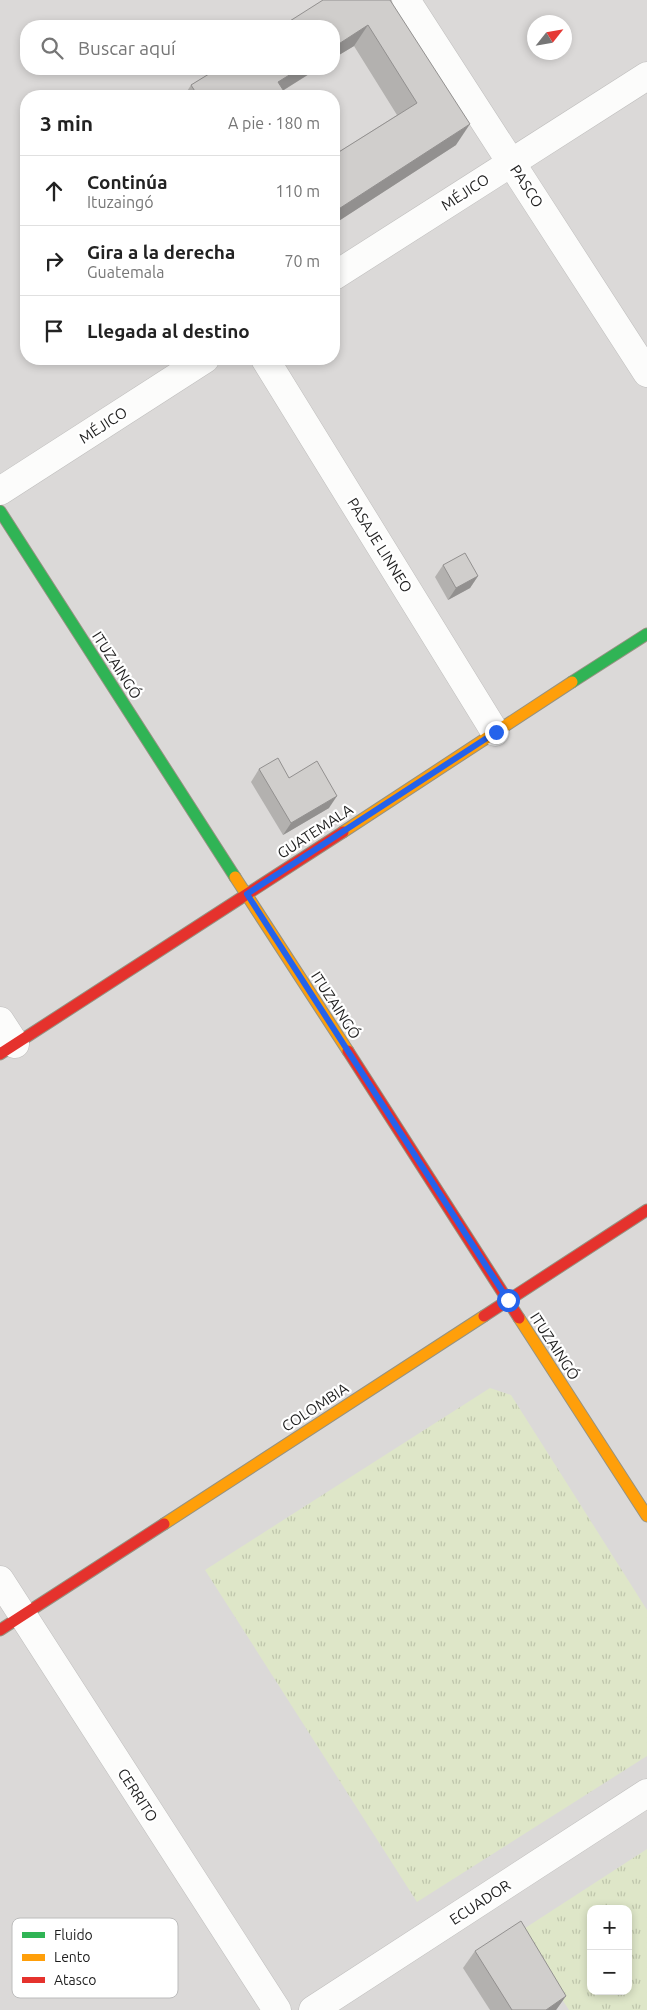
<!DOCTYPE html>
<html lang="es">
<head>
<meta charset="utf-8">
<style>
  :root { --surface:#fff; --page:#f2f2f2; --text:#222; --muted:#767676; --line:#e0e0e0 }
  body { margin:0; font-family:Ubuntu,sans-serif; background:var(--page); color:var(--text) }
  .controls { position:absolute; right:15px; bottom:15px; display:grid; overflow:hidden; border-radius:10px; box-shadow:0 2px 8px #0003 }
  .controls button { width:45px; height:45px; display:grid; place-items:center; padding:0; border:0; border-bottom:1px solid var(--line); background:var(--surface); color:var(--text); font:25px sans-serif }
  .compass { position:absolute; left:527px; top:15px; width:45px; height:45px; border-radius:50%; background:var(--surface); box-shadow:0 2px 8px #0003; rotate:59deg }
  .stop { position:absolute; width:15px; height:15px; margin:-11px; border:4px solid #2563eb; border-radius:50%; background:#fff }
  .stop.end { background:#2563eb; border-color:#fff; box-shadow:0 1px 5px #0008 }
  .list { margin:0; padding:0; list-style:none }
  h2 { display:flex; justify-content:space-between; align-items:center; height:65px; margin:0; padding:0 20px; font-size:21px }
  h2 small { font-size:16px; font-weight:400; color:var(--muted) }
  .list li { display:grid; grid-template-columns:32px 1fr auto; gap:15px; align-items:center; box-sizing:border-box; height:70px; padding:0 20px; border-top:1px solid var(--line) }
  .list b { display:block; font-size:19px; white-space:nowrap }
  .list p { margin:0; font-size:16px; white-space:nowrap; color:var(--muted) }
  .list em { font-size:16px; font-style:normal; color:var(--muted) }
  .icon { flex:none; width:28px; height:28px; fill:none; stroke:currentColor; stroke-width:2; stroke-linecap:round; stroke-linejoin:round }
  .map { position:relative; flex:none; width:647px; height:2010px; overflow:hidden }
  .search { position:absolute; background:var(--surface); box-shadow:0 2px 8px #0003; left:20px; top:20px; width:320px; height:55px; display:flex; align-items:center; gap:12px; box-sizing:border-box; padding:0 18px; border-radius:20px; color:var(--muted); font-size:19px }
  .panel { position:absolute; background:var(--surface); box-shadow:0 2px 8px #0003; left:20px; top:90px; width:320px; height:275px; border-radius:20px }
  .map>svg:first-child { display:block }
  .residential { fill:#dbd9d8; fill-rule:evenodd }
  .grass { fill:url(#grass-tufts); fill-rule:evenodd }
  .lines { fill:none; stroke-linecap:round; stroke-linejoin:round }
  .street-casing { stroke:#bfbebd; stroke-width:29 }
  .fast-casing { stroke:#959281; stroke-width:13 }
  .slow-casing { stroke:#959281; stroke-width:13 }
  .jam-casing { stroke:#959281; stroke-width:13 }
  .street { stroke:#fcfcfb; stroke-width:28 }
  .fast { stroke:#30b455; stroke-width:11 }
  .slow { stroke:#ff9f0a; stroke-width:11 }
  .jam { stroke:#e5322d; stroke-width:11 }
  .wall { fill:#b3b1af }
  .shaded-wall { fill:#92908f }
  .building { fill:#d0cecc; stroke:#92908f }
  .route { stroke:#2563eb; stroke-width:6 }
  .labels { text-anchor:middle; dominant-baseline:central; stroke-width:4.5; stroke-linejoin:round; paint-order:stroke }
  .street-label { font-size:15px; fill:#1e1e1e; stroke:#fff }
  .key { fill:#fff; stroke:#bcbcbc; stroke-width:1 }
  .key-label { font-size:14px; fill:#1e1e1e }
</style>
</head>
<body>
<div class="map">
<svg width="647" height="2010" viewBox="0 0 647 2010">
  <defs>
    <pattern id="grass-tufts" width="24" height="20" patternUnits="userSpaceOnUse" patternTransform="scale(1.25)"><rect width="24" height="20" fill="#dee6c8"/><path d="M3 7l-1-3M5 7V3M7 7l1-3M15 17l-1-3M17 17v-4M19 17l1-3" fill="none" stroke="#bec5ab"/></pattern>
  </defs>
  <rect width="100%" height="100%" fill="#ece9e7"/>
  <path class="residential" d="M0 0H647V2010H0ZM534 22H564V52H534ZM26 26H334V69H26ZM26 96H334V359H26ZM591 1909H628V1991H591Z"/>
  <g class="grass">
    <path d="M490 1388 511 1395 647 1610V1756L417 1902 205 1570Z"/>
    <path d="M647 1849V2010H569L519 1932ZM591 1909H628V1991H591Z"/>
  </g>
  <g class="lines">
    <defs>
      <g id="street">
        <path d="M406 0 647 373"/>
        <path d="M334 276 647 76"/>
        <path d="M265 359 495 732"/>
        <path d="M0 491 205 359"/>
        <path d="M0 1021 15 1044"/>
        <path d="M0 1580 277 2010"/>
        <path d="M313 2010 647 1793"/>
      </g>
      <g id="fast">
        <path d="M0 511 235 877"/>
        <path d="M572 682 647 634"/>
      </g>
      <g id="slow">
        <path d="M343 832 572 682"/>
        <path d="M235 877 348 1051"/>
        <path d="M519 1318 647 1516"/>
        <path d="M164 1524 484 1316"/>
      </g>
      <g id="jam">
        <path d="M348 1051 519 1318"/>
        <path d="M0 1054 343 832"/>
        <path d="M484 1316 647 1210"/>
        <path d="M0 1630 164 1524"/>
      </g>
    </defs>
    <use href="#street" class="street-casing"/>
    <use href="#fast" class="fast-casing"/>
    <use href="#slow" class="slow-casing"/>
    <use href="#jam" class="jam-casing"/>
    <use href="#street" class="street"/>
    <use href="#fast" class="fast"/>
    <use href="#slow" class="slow"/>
    <use href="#jam" class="jam"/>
  </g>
  <g class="wall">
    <path d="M390 0 456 145 334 224V155L397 115 354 46 334 58V26Z"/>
    <path d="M217 69H317L284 90 287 96H184L191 85Z"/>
    <path d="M443 565 478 576 470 588 448 600 435 577Z"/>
    <path d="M259 769 289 778 329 808 283 835 251 782Z"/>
    <path d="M475 1951 566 1996 556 2010H490L463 1968Z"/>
  </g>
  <g class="shaded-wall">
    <path d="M368 25 354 46 334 58V47Z"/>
    <path d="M299 69H317L274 96 278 82Z"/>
    <path d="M470 124 456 145 334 224V212Z"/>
    <path d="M478 576 470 588 448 600 456 588Z"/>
    <path d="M337 796 329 808 283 835 291 823Z"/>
    <path d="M566 1996 556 2010H546Z"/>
  </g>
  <g class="building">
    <path d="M323 0H390L470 124 334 212V155L417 103 368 25 334 47V26H282Z"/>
    <path d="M217 69H299L278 82 287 96H198L191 85Z"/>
    <path d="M465 553 478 576 456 588 443 565Z"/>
    <path d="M278 758 289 778 317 761 337 796 291 823 259 769Z"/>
    <path d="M521 1921 566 1996 546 2010H512L475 1951Z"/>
  </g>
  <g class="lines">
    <path class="route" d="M496 732 247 894 508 1300"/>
  </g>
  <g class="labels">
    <g class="street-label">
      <text transform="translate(527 186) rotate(57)">PASCO</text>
      <text transform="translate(465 192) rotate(-33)">MÉJICO</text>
      <text transform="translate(103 425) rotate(-33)">MÉJICO</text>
      <text transform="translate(380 545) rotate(58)">PASAJE LINNEO</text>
      <text transform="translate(117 665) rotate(57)">ITUZAINGÓ</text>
      <text transform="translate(315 831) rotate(-33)">GUATEMALA</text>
      <text transform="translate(336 1005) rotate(57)">ITUZAINGÓ</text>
      <text transform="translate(555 1346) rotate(57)">ITUZAINGÓ</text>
      <text transform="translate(315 1407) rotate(-33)">COLOMBIA</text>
      <text transform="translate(138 1795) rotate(57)">CERRITO</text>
      <text transform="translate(480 1902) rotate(-33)">ECUADOR</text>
    </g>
  </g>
  <rect x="12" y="1918" width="166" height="80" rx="8" class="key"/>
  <rect x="22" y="1932" width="23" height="6" fill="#30b455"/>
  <rect x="22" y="1954" width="23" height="7" fill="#ff9f0a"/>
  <rect x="22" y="1977" width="23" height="6" fill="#e5322d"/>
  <g class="key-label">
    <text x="54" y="1940">Fluido</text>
    <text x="54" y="1962">Lento</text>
    <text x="54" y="1985">Atasco</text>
  </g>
</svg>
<div class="controls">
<button>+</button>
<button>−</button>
</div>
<svg class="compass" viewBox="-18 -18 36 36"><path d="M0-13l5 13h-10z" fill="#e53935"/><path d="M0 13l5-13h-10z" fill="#767676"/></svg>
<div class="stop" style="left:508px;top:1300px"></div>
<div class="stop end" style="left:496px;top:732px"></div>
<div class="search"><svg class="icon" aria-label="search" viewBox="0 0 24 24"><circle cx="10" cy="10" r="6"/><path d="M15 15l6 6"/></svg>Buscar aquí</div>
<section class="panel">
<h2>3 min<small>A pie · 180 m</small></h2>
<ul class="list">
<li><svg class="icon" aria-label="ahead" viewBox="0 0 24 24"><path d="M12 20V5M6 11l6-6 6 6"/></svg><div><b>Continúa</b><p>Ituzaingó</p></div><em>110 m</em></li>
<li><svg class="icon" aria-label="right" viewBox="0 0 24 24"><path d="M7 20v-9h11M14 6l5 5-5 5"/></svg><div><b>Gira a la derecha</b><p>Guatemala</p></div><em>70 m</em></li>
<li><svg class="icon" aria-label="arrive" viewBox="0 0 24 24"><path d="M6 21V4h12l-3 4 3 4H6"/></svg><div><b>Llegada al destino</b></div></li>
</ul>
</section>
</div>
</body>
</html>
